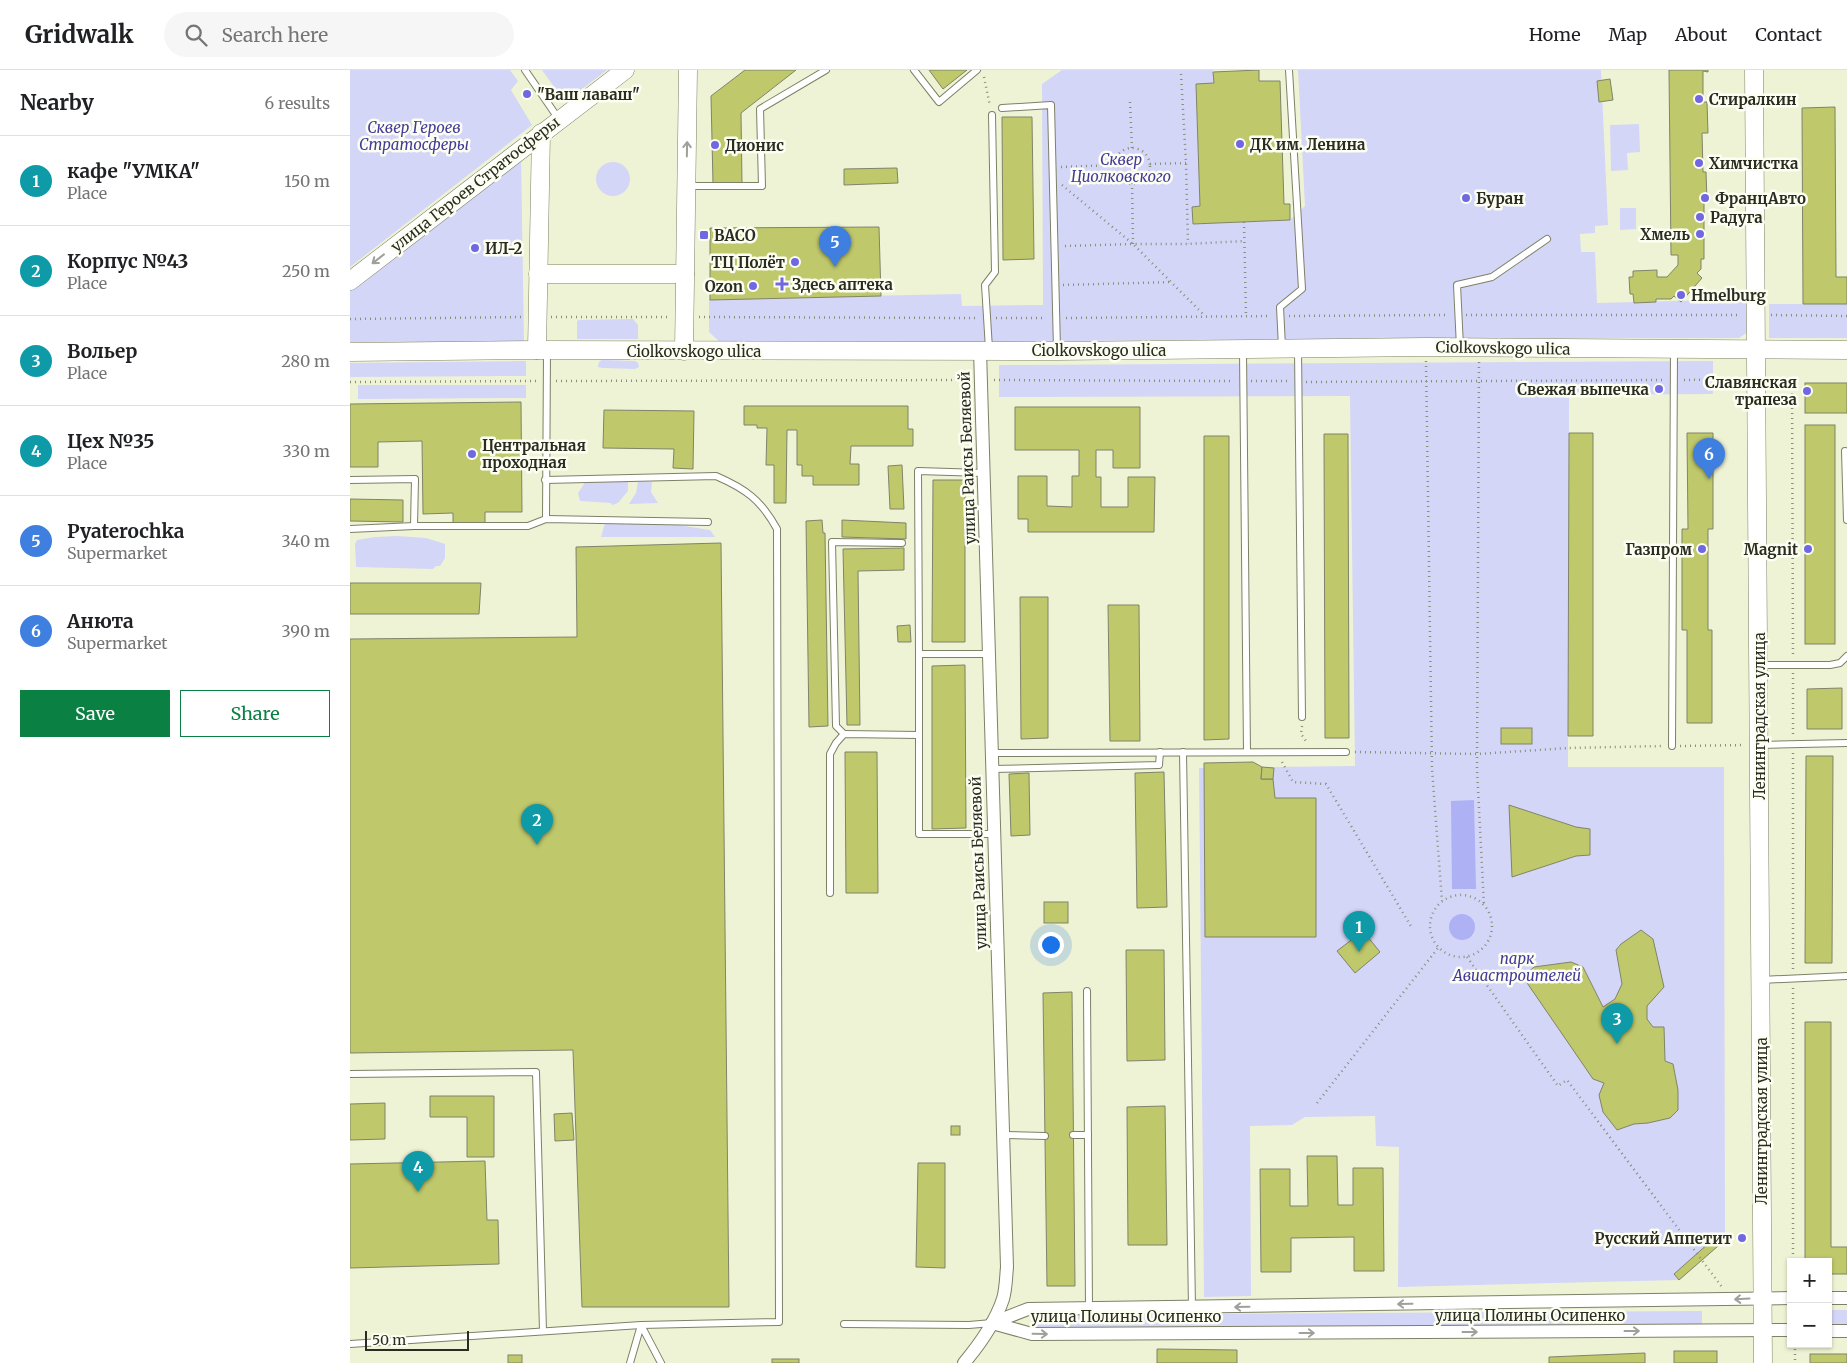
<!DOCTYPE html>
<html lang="en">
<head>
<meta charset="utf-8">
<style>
  :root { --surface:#fff; --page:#f6f6f6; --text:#202124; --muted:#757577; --line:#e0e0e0; --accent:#0b8043 }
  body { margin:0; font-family:Merriweather,serif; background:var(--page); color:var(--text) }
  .controls { position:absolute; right:15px; bottom:15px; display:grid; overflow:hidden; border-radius:0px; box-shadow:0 1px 4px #0004 }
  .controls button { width:45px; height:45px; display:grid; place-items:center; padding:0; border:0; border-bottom:1px solid var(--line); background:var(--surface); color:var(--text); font:25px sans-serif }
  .scale { position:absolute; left:15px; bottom:12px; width:104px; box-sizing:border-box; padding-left:5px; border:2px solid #2b2c21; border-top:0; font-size:14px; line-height:18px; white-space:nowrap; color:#2b2c21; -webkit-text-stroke:4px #fcfef2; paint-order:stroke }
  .you { position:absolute; left:700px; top:874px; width:18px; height:18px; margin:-12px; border:4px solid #fff; border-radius:50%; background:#1a73e8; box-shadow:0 0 0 8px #1a73e833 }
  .badge { display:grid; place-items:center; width:32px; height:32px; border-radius:50%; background:var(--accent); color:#fff; font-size:16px; font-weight:700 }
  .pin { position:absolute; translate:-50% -41px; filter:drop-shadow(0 1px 2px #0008) }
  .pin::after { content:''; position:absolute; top:26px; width:18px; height:15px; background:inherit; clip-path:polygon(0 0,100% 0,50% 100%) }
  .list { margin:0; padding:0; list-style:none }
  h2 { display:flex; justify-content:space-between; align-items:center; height:65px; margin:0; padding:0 20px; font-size:21px }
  h2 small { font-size:16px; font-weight:400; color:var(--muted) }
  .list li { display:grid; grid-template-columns:32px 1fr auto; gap:15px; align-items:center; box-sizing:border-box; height:90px; padding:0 20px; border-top:1px solid var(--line) }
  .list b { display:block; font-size:19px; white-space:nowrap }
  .list p { margin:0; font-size:16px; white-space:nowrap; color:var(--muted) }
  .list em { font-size:16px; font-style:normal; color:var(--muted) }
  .actions { display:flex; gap:10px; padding:15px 20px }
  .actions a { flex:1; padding:11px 0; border:1px solid var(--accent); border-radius:0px; text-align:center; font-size:18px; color:var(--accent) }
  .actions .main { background:var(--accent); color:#fff }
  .icon { flex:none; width:28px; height:28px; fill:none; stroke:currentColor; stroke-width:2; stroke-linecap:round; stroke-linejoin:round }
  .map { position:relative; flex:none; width:1497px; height:1293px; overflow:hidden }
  header { display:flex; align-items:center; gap:30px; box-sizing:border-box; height:70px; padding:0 25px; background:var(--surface); border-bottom:1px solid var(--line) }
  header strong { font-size:24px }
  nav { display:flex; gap:28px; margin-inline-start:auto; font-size:18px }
  .search { width:350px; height:45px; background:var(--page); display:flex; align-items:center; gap:12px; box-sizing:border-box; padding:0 18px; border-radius:28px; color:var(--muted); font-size:19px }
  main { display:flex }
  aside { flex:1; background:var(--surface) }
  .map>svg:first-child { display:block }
  .green { fill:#d3d6f7 }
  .water { fill:#aeb1f3 }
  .building { fill:#bfc86b; stroke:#808469 }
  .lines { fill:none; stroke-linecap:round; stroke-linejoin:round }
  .lane-casing { stroke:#7d8166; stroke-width:8 }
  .street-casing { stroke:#7d8166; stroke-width:14 }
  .secondary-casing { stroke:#7d8166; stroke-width:19 }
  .path { stroke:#8b8e79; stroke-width:2.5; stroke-dasharray:1 4; stroke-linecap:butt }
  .lane { stroke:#fff; stroke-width:6 }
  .street { stroke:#fff; stroke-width:12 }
  .secondary { stroke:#fff; stroke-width:18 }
  .oneway { stroke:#a0a09b }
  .poi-dot { fill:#7068e3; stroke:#fcfef2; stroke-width:2 }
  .labels { text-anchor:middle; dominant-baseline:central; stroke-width:5; stroke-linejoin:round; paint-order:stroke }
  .poi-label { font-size:15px; font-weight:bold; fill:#2b2c21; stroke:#fcfef2; text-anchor:start }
  .park-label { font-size:15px; font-style:italic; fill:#433a99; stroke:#fcfef2 }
  .street-label { font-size:15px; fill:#2b2c21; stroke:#fcfef2 }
</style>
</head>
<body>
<header>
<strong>Gridwalk</strong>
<div class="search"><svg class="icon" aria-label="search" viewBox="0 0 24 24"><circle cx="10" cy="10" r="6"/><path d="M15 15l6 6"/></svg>Search here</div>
<nav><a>Home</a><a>Map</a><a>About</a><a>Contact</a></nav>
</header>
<main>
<aside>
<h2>Nearby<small>6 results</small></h2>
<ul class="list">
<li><span class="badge" style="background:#0f9aa8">1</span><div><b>кафе &quot;УМКА&quot;</b><p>Place</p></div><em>150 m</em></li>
<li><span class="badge" style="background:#0f9aa8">2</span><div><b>Корпус №43</b><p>Place</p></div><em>250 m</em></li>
<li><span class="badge" style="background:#0f9aa8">3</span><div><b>Вольер</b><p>Place</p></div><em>280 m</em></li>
<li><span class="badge" style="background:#0f9aa8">4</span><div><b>Цех №35</b><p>Place</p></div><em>330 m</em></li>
<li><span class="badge" style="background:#3f7fe0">5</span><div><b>Pyaterochka</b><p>Supermarket</p></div><em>340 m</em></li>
<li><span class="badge" style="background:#3f7fe0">6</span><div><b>Анюта</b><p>Supermarket</p></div><em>390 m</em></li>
</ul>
<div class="actions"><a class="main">Save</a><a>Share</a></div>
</aside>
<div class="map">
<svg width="1497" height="1293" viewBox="0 0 1497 1293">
  <rect width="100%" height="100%" fill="#eff3d5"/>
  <g class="green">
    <path d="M0 0H160L168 11 161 20 182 55 0 197Z"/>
    <path d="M192 0H257L215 32Z"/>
    <path d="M712 0H863L864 13 846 14 850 136 842 137 843 154 940 150 955 136 948 0H1251L1258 155 1245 156V163L1230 164 1231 182H1245L1247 233 1398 229V262L1389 268 944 269 372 274 359 262V229L611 224 612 236 693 235 692 14Z"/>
    <path d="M1289 54 1290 82 1277 83 1278 100 1261 101 1260 55Z"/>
    <path d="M171 86 174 272H0V219Z"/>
    <circle cx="263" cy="109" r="17"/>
    <path d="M1270 138H1286V159L1270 160Z"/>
    <rect x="1419" y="234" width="78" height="34"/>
    <path d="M283 249 288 255V269H227V252L228 250Z"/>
    <path d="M252 290 285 291 288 293 289 297 285 299 252 298 248 297 249 292Z"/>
    <path d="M176 291V306L0 307V293Z"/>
    <path d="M1363 291V324L1219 325 1218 678V697H1374L1375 1170 1329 1210 1048 1217 1049 1077 1026 1076 1025 1046 955 1047 942 1055 900 1056 901 1226 854 1227 849 698 1005 696 1000 326 649 327V295Z"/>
    <path d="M8 315H176V328L8 329Z"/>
    <path d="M236 411H278V421L268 433 262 435 261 433 230 431 228 423Z"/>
    <path d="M288 412H302L301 422 308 433 279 434 286 423Z"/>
    <path d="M255 453 328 455 360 460 365 467H251Z"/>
    <path d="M47 466 76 468 95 474V488L90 496H86L83 499 6 497 5 474 7 470 25 467Z"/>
    <rect x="1478" y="1240" width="19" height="15"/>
    <path d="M1352 1241V1255L692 1259 682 1255V1248L685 1245Z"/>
  </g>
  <g class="water">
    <path d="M1124 730 1126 819H1102L1101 731Z"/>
    <circle cx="1112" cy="857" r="13"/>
  </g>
  <g class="building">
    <path d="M395 0H446L391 43 392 114H363L361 26Z"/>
    <path d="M579 0H617L593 19Z"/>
    <path d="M909 0V11H930L934 134H940V150L843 154 842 137 850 136 846 14 864 13 863 2Z"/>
    <path d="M1319 0H1358V2L1353 1V32H1357L1358 63H1352L1353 102H1356L1357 131H1354V189H1351V199L1347 203 1352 208 1331 232 1324 226 1321 229H1306V232L1284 233 1283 224H1280L1279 207H1283V201L1307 200V207H1317L1328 195V185H1321Z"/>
    <path d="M1260 9 1263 30 1249 32 1247 11Z"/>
    <path d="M1485 37 1486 207H1497V234H1453L1452 38Z"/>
    <path d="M652 47H682L684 189 653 190Z"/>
    <path d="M547 98 548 113 494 115V99Z"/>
    <path d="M529 157 531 226 360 230V158Z"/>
    <rect x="1455" y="313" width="42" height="30"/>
    <path d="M171 332 172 442H135V453H103V443L73 444 72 371 28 372V397H0V334Z"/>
    <path d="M394 336H558V359H563V376H501L500 394H509V415H463V406H452V395H447V360H437L436 433H424V395H416L417 358H407V355H394Z"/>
    <path d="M665 337H790V398H763V380H746V407H751V437H778V407H805L804 462H678V449H668V406H697V436L722 437V406H729V380H665Z"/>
    <path d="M254 340 344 341 343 399 323 398 324 379 253 378Z"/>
    <rect x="1455" y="355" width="30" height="219"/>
    <path d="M1219 363H1243V666H1218Z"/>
    <path d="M1337 363H1363V459H1358V560H1362V653H1337V560H1332V459H1338Z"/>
    <path d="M974 364H998L999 668H975Z"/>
    <path d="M854 366H879V669L854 670Z"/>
    <path d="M552 395 554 439H540L538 396Z"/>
    <path d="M583 410H615V572H582Z"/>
    <path d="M0 429 53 430V452L0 451Z"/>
    <path d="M472 450 473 463H475L478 656 459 657 456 451Z"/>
    <path d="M492 450 556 453V469L492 467Z"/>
    <path d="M371 473 379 1237H232L223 980 0 983V569L227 567 226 477Z"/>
    <path d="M554 478V500L508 501 510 655H497L493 479Z"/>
    <path d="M0 513H131L129 544H0Z"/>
    <path d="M670 527H698V668L671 669Z"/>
    <path d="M758 535H789L790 671H760Z"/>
    <path d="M560 555 561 572H548L547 556Z"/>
    <path d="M615 595 616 758 582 759V596Z"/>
    <path d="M1492 618V659H1457V619Z"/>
    <rect x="1151" y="658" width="31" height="16"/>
    <path d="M495 682H527L528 823H496Z"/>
    <path d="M1456 686H1483L1482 893H1455Z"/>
    <path d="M903 692 912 697 911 709H923L925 728H966V867H855L854 693Z"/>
    <path d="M912 697 924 698 923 709H911Z"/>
    <path d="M814 702 817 837 787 838 785 703Z"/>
    <path d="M679 703 680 765 661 766 659 704Z"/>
    <path d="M1159 735 1226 757 1240 759V785L1226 786 1162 807Z"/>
    <rect x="694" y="832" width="24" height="21"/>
    <path d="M1291 860 1303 869 1314 917 1297 936V949L1303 957H1314L1315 991 1323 994 1328 1020V1040L1320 1048 1298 1053 1284 1054 1267 1060 1253 1042 1249 1025 1254 1013 1243 1009 1173 907 1184 897 1221 892 1233 897 1253 937 1265 929 1272 914 1266 880 1271 874Z"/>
    <path d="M1013 861 1030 882 1005 903 987 881Z"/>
    <path d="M776 880H814L815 990 777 991Z"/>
    <path d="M722 922 725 1216H697L693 923Z"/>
    <path d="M1455 952H1481V1177H1497V1204H1478V1192H1455Z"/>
    <path d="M80 1026H144V1087H117V1047H80Z"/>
    <path d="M35 1033V1069L0 1070V1034Z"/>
    <path d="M815 1036 817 1175H778L777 1037Z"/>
    <path d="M222 1043 224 1070 205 1071 204 1044Z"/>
    <rect x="601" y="1056" width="9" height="9"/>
    <path d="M957 1086H987L988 1135H1003V1098H1033L1034 1201H1004V1167L941 1168V1202H911L910 1099H940V1136H958Z"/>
    <path d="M135 1091 137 1150H148L149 1194 0 1198V1094Z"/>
    <path d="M568 1093H595V1198L566 1197Z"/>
    <path d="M1369 1164 1375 1170 1329 1210 1324 1204Z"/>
    <path d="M807 1279 887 1280V1293H807Z"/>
    <rect x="1324" y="1281" width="43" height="12"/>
    <path d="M1295 1283V1293H1199V1287Z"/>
    <rect x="1460" y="1284" width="37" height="9"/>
    <rect x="158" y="1285" width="14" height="8"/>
    <rect x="422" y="1289" width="27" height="4"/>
  </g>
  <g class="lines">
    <defs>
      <g id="lane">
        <path d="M175 0 208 48"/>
        <path d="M564 0 589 32 627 0"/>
        <path d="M652 38 701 35 707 279"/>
        <path d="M337 116H412L410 39 476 0"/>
        <path d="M932 277 930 237 952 219 939 0"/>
        <path d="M1110 277 1107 215 1142 207 1197 169"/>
        <path d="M639 279 635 215 645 202 642 45"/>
        <path d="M948 279 952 647"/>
        <path d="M893 281 897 682"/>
        <path d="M1495 381 1497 450"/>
        <path d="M633 403 568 401 569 584H638"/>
        <path d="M0 410 65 409 64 456"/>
        <path d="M195 410 366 406C396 419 411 430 427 459L429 1252 291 1255 280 1293"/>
        <path d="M196 449 197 281"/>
        <path d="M0 459 64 456H178L196 449 358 452"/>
        <path d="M569 584V764H643"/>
        <path d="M1409 595H1480L1490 593 1497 586"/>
        <path d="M494 664 486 656 482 472 552 473"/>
        <path d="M1411 675 1497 673"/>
        <path d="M1322 676 1324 280"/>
        <path d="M833 682 842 1238"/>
        <path d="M641 683 996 682"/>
        <path d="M642 699 809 695 810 682"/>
        <path d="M480 823V684L486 673 494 664 569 665"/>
        <path d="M1411 910 1497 906"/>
        <path d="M737 921 739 1239"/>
        <path d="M0 1004 186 1002 193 1261"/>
        <path d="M654 1065 695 1066"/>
        <path d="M723 1065H738"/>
        <path d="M494 1254 619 1255 642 1253"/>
        <path d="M0 1274 291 1255 311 1293"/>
      </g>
      <g id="street">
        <path d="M1478 1228H1497"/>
        <path d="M642 1253 678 1239 1441 1228"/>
        <path d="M642 1253 682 1264 1441 1260"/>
        <path d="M1478 1261H1497"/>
        <path d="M614 1293C630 1274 645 1253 653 1229 656 1219 656 1207 657 1197L630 280"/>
      </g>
      <g id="secondary">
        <path d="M1404 0 1413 1293"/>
        <path d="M188 204H335"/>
        <path d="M0 211 275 0"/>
        <path d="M187 280 191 63"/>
        <path d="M334 281 338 0"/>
        <path d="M0 282 187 280 707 281 1076 277 1497 280"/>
      </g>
    </defs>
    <use href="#lane" class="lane-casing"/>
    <use href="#street" class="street-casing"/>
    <use href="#secondary" class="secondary-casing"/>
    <g class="path">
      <path d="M831 4 836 93 838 174"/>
      <path d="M634 7 640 36"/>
      <path d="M780 32 782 78"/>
      <circle cx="782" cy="96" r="18"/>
      <path d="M800 94 836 93"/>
      <path d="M711 97 764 95"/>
      <path d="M782 113 783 174"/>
      <path d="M712 115 783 174H838L895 171"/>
      <path d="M894 152 896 246"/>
      <path d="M715 176 783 174 855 246"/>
      <path d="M713 215 822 212"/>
      <path d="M1116 245H1391"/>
      <path d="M1421 245 1497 246"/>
      <path d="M939 246 1098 245"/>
      <path d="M201 247H318"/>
      <path d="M349 247 628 248"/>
      <path d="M646 248H696"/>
      <path d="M716 248 921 246"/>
      <path d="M0 249 173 247"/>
      <path d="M1076 291 1082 699 1092 831"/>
      <path d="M1129 292 1127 699 1134 836"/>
      <path d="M1421 309H1442L1443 585"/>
      <path d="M644 310 883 311"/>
      <path d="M1334 310 1391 309"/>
      <path d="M206 311 618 310"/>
      <path d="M901 311H938"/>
      <path d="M0 312 188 311"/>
      <path d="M956 312 1313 310"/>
      <path d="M1443 603V665"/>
      <path d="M952 656 951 664 956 671"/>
      <path d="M1330 676 1395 675"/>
      <path d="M1005 682 1128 684 1218 678 1312 676"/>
      <path d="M1443 683V900"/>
      <path d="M932 692 943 712 976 714 1062 858"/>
      <circle cx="1111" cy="856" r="31"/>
      <path d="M1117 887 1208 1016 1217 1010 1372 1217"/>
      <path d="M1443 918V1192"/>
      <path d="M967 1033 1088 878"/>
      <path d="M1445 1274V1293"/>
    </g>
    <use href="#lane" class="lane"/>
    <use href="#street" class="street"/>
    <use href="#secondary" class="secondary"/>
  </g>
  <defs><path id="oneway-shaft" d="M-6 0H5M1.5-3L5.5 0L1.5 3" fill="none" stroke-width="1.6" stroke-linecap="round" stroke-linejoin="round" transform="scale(1.25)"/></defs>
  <g class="oneway">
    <use href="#oneway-shaft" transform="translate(337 79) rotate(-89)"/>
    <use href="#oneway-shaft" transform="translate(28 189) rotate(142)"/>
    <use href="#oneway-shaft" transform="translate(1392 1229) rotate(177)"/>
    <use href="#oneway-shaft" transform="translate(1055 1234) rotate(179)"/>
    <use href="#oneway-shaft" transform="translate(892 1237) rotate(179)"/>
    <use href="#oneway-shaft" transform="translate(1282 1261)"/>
    <use href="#oneway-shaft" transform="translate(1120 1262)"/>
    <use href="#oneway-shaft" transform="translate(957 1263)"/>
    <use href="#oneway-shaft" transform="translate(690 1264) rotate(1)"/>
  </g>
  <g class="poi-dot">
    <circle cx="177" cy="24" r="5"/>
    <circle cx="1349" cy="29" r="5"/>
    <circle cx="890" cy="74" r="5"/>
    <circle cx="365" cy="75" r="5"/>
    <circle cx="1349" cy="93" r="5"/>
    <circle cx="1116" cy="128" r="5"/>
    <circle cx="1355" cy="128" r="5"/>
    <circle cx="1350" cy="147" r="5"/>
    <circle cx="1350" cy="164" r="5"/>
    <rect x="349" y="160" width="10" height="10" rx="2.5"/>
    <circle cx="125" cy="178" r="5"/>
    <circle cx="445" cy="192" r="5"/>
    <path d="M429.5 206.5h5v5h5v5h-5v5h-5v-5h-5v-5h5z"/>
    <circle cx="403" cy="216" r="5"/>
    <circle cx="1331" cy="225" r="5"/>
    <circle cx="1309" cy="319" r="5"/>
    <circle cx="1457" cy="321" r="5"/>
    <circle cx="122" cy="384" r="5"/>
    <circle cx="1352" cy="479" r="5"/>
    <circle cx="1458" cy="479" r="5"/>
    <circle cx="1392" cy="1168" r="5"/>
  </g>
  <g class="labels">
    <g class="poi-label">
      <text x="187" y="24">"Ваш лаваш"</text>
      <text x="1359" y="29">Стиралкин</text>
      <text x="900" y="74">ДК им. Ленина</text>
      <text x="375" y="75">Дионис</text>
      <text x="1359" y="93">Химчистка</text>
      <text x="1126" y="128">Буран</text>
      <text x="1365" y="128">ФранцАвто</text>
      <text x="1360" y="147">Радуга</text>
      <text x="1340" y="164" text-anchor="end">Хмель</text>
      <text x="364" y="165">ВАСО</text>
      <text x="135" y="178">ИЛ-2</text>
      <text x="435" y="192" text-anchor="end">ТЦ Полёт</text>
      <text x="442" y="214">Здесь аптека</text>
      <text x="393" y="216" text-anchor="end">Ozon</text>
      <text x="1341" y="225">Hmelburg</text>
      <text x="1447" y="312" text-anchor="end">Славянская<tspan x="1447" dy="17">трапеза</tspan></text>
      <text x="1299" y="319" text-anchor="end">Свежая выпечка</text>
      <text x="132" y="375">Центральная<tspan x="132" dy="17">проходная</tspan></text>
      <text x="1342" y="479" text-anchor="end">Газпром</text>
      <text x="1448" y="479" text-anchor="end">Magnit</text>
      <text x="1382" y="1168" text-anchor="end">Русский Аппетит</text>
    </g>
    <g class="park-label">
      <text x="64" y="57">Сквер Героев<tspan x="64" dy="17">Стратосферы</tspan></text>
      <text x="771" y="89">Сквер<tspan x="771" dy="17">Циолковского</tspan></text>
      <text x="1167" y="888">парк<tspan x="1167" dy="17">Авиастроителей</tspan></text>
    </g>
    <g class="street-label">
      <text transform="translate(125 114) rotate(-38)">улица Героев Стратосферы</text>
      <text transform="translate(1153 278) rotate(1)">Ciolkovskogo ulica</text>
      <text x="749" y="280">Ciolkovskogo ulica</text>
      <text x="344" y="281">Ciolkovskogo ulica</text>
      <text transform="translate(617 388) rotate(-92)">улица Раисы Беляевой</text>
      <text transform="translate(1409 646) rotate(-90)">Ленинградская улица</text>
      <text transform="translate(628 793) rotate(-92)">улица Раисы Беляевой</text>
      <text transform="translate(1411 1051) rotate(-90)">Ленинградская улица</text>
      <text x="1180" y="1245">улица Полины Осипенко</text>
      <text x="776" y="1246">улица Полины Осипенко</text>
    </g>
  </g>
</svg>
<div class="controls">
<button>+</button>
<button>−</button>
</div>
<div class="scale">50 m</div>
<div class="you"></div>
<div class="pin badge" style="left:1009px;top:882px;background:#0f9aa8">1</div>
<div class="pin badge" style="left:187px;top:775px;background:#0f9aa8">2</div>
<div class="pin badge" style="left:1267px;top:974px;background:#0f9aa8">3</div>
<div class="pin badge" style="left:68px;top:1122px;background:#0f9aa8">4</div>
<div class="pin badge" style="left:485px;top:197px;background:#3f7fe0">5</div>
<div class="pin badge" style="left:1359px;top:409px;background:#3f7fe0">6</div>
</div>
</main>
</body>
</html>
